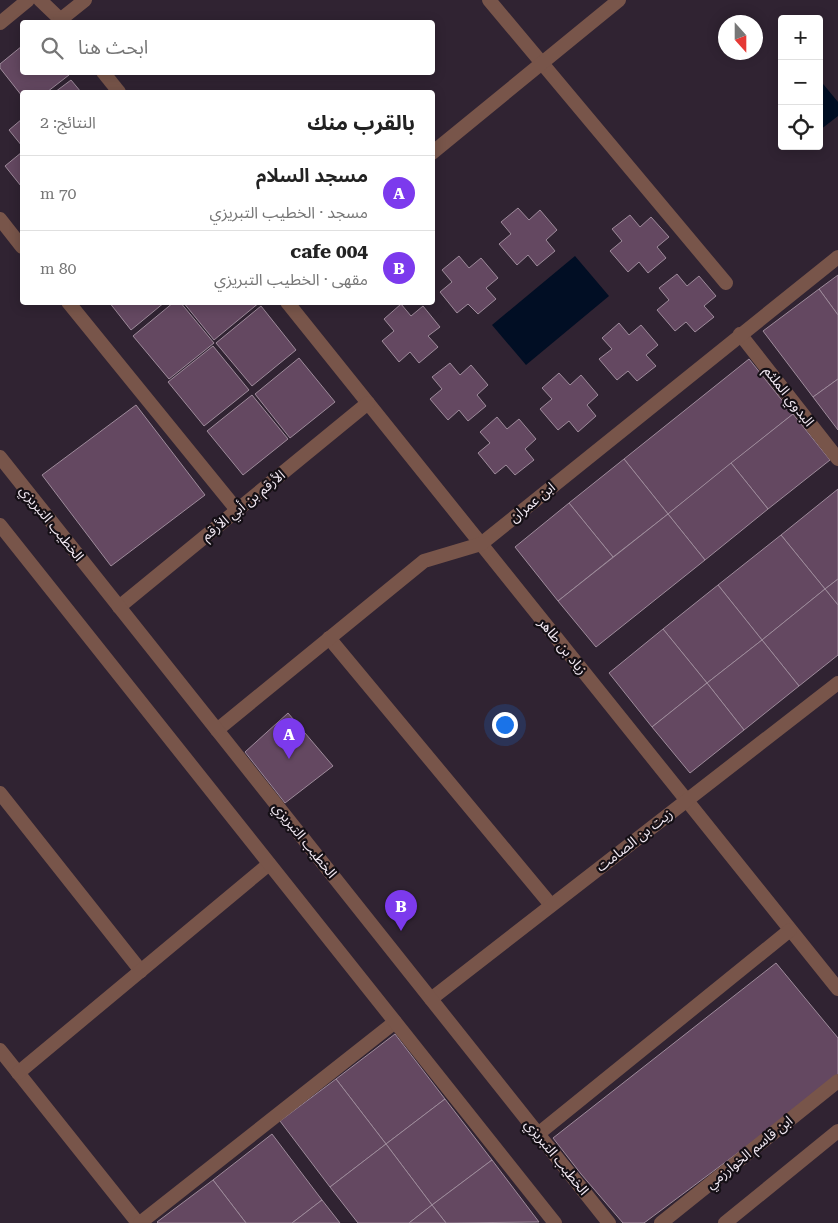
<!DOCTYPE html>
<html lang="ar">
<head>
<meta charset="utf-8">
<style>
  :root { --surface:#fff; --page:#f2f2f2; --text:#222; --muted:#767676; --line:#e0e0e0; --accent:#7c3aed }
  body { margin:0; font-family:"Roboto Serif","Noto Sans Arabic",serif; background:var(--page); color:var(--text); direction:rtl }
  .controls { position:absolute; right:15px; top:15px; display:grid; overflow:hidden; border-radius:5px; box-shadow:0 2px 12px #0003 }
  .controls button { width:45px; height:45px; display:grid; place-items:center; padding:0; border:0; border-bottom:1px solid var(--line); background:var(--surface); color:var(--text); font:25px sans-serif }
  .compass { position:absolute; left:718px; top:15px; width:45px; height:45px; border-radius:50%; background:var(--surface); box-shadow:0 2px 12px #0003; rotate:159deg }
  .you { position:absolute; left:504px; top:724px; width:18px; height:18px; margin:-12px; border:4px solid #fff; border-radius:50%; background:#1a73e8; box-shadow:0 0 0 8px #1a73e833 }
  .badge { display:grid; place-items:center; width:32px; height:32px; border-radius:50%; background:var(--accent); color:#fff; font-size:16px; font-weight:700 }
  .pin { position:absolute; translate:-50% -41px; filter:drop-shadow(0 1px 2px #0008) }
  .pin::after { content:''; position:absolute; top:26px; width:18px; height:15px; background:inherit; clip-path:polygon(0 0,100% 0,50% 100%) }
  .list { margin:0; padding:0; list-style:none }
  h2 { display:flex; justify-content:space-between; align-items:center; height:65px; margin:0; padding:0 20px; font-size:21px }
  h2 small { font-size:16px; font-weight:400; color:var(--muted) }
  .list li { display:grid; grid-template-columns:32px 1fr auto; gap:15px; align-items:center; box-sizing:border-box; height:75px; padding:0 20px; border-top:1px solid var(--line) }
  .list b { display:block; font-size:19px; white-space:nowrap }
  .list p { margin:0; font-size:16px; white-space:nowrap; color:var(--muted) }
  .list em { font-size:16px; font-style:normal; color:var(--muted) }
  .icon { flex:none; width:28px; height:28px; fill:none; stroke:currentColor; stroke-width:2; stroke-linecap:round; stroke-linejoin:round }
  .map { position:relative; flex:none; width:838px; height:1223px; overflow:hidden; direction:ltr }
  .search { position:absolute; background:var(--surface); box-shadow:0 2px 12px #0003; left:20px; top:20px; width:415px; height:55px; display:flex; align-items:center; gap:12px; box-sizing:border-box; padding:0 18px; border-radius:5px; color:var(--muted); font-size:19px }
  .panel { position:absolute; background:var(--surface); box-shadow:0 2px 12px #0003; left:20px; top:90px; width:415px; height:215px; border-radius:5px; direction:rtl }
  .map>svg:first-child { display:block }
  .water { fill:#010e24 }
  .building { fill:#644861; stroke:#9e8b9b }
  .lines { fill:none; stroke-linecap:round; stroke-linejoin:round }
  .minor { stroke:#78554a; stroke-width:14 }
  .tertiary { stroke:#78554a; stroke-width:14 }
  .labels { text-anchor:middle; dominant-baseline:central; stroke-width:4.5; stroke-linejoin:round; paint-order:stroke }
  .street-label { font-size:14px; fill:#f1e8f2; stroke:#140f15 }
</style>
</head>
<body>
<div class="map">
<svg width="838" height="1223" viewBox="0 0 838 1223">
  <rect width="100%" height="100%" fill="#302332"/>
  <g class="water">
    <path d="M819 79 838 102V116L820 130Z"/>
    <path d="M575 256 609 296 526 365 492 325Z"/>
  </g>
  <g class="building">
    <path d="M22 46V72H67L69 75 47 92H22V96L0 68V64Z"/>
    <path d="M71 80 81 92H55Z"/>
    <path d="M22 119V146L9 130Z"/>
    <path d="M22 152V184L21 186 5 166Z"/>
    <path d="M518 208 529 220 540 210 557 230 546 240 555 251 537 266 528 255 517 265 499 244 511 234 501 222Z"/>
    <path d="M630 215 640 227 651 217 669 237 657 247 666 258 648 273 639 262 628 272 610 251 622 241 612 229Z"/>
    <path d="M459 256 469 268 481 258 498 278 486 288 496 299 478 314 468 304 457 313 440 292 452 282 442 270Z"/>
    <path d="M677 274 687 286 699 276 716 296 704 306 714 317 695 332 686 322 675 331 657 310 669 300 659 288Z"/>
    <path d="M838 275V315L819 289Z"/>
    <path d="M819 289 838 315V379L813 397 763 331Z"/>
    <path d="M109 302H165L131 330Z"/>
    <path d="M174 302H180L214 343 169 379 133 336Z"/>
    <path d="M183 302H260L214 340Z"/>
    <path d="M401 304 411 316 423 306 440 327 428 336 438 347 419 363 410 352 399 362 382 341 394 331 384 319Z"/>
    <path d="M261 306 296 350 252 386 216 343Z"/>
    <path d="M619 323 629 335 641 325 658 345 646 355 656 366 637 381 628 371 617 380 599 359 612 349 602 338Z"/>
    <path d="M213 346 249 390 204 426 168 382Z"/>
    <path d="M299 358 335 402 290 438 255 394Z"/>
    <path d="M749 359 793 414 668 514 624 459Z"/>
    <path d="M450 363 460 375 471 365 488 385 477 395 486 406 468 421 459 410 448 420 430 399 442 389 432 377Z"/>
    <path d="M559 373 570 385 581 375 598 395 587 405 596 416 578 432 569 421 558 430 540 409 552 399 542 388Z"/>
    <path d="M838 379V430L813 397Z"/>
    <path d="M252 395 288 439 243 475 207 431Z"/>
    <path d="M136 405 205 495 111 566 42 475Z"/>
    <path d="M793 414 830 460 768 509 731 463Z"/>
    <path d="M497 417 507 429 519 419 536 439 525 449 534 460 515 475 506 465 495 474 478 453 490 443 480 432Z"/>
    <path d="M624 459 668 514 613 557 569 503Z"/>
    <path d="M731 463 768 509 705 560 668 514Z"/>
    <path d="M838 489V579L825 589 781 535Z"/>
    <path d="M569 503 613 557 558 601 515 547Z"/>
    <path d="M668 514 705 560 596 647 558 601Z"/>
    <path d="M781 535 825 589 762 640 718 585Z"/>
    <path d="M838 579V605L825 589Z"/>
    <path d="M718 585 762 640 707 683 663 629Z"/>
    <path d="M825 589 838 605V655L799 686 762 640Z"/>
    <path d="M663 629 707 683 652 727 609 673Z"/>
    <path d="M762 640 799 686 744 730 707 683Z"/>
    <path d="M707 683 744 730 690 773 652 727Z"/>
    <path d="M288 713 333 766 285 803 245 752Z"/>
    <path d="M776 963 838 1038V1078L644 1223H623L581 1174 553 1138Z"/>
    <path d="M395 1034 445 1099 386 1144 336 1079Z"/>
    <path d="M336 1079 386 1144 330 1187 280 1121Z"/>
    <path d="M445 1099 492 1160 432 1205 386 1144Z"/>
    <path d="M272 1134 322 1200 292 1223H246L213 1180Z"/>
    <path d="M386 1144 432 1205 409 1223H358L330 1187Z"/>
    <path d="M492 1160 539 1222 446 1223 432 1205Z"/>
    <path d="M213 1180 246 1223H158L157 1222Z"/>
    <path d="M322 1200 340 1223H292Z"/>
    <path d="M432 1205 446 1223H409Z"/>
  </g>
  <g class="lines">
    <g class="minor">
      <path d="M40 0 63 22"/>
      <path d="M489 0 726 283"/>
      <path d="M60 20 85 0"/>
      <path d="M0 23 28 0"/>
      <path d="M103 72 119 92"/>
      <path d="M432 153 619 0"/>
      <path d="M0 219 22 247"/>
      <path d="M68 302 237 510"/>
      <path d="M287 302 838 989"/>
      <path d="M740 334 838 459"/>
      <path d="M119 607 368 403"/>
      <path d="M329 638 551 905"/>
      <path d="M217 730 424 561 481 544 838 257"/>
      <path d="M0 793 141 971"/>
      <path d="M431 999 838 683"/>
      <path d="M0 1050 138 1223"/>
      <path d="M18 1073 269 864"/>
      <path d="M538 1134 790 930"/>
      <path d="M140 1223 395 1022"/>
    </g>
    <g class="tertiary">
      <path d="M0 457 609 1223"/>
      <path d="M0 525 555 1223"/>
      <path d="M661 1223 838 1081"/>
      <path d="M725 1223 838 1131"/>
    </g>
  </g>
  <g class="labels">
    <g class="street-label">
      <text transform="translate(789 396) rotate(52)">البدوي الملثم</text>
      <text transform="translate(532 502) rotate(-39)">ابن عمران</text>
      <text transform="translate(243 505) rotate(-39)">الأرقم بن أبي الأرقم</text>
      <text transform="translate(52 523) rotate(51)">الخطيب التبريزي</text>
      <text transform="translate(563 646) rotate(51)">زياد بن طاهر</text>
      <text transform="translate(305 840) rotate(51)">الخطيب التبريزي</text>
      <text transform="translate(634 840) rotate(-38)">زيت بن الصامت</text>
      <text transform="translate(749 1152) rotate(-39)">ابن قاسم الخوارزمي</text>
      <text transform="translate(557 1157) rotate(51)">الخطيب التبريزي</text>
    </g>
  </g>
</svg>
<div class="controls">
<button>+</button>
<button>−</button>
<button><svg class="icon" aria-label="locate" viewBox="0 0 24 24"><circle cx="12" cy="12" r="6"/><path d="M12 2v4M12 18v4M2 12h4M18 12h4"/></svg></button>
</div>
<svg class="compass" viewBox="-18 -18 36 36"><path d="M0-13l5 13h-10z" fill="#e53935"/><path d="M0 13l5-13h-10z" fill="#767676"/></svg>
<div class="you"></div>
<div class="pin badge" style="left:289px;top:759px">A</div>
<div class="pin badge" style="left:401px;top:931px">B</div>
<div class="search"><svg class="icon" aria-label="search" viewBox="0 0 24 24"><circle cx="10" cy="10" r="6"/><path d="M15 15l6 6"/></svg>ابحث هنا</div>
<section class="panel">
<h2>بالقرب منك<small>النتائج: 2</small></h2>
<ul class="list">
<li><span class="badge">A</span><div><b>مسجد السلام</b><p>مسجد · الخطيب التبريزي</p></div><em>70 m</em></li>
<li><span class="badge">B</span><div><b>004 cafe</b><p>مقهى · الخطيب التبريزي</p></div><em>80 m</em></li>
</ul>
</section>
</div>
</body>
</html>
